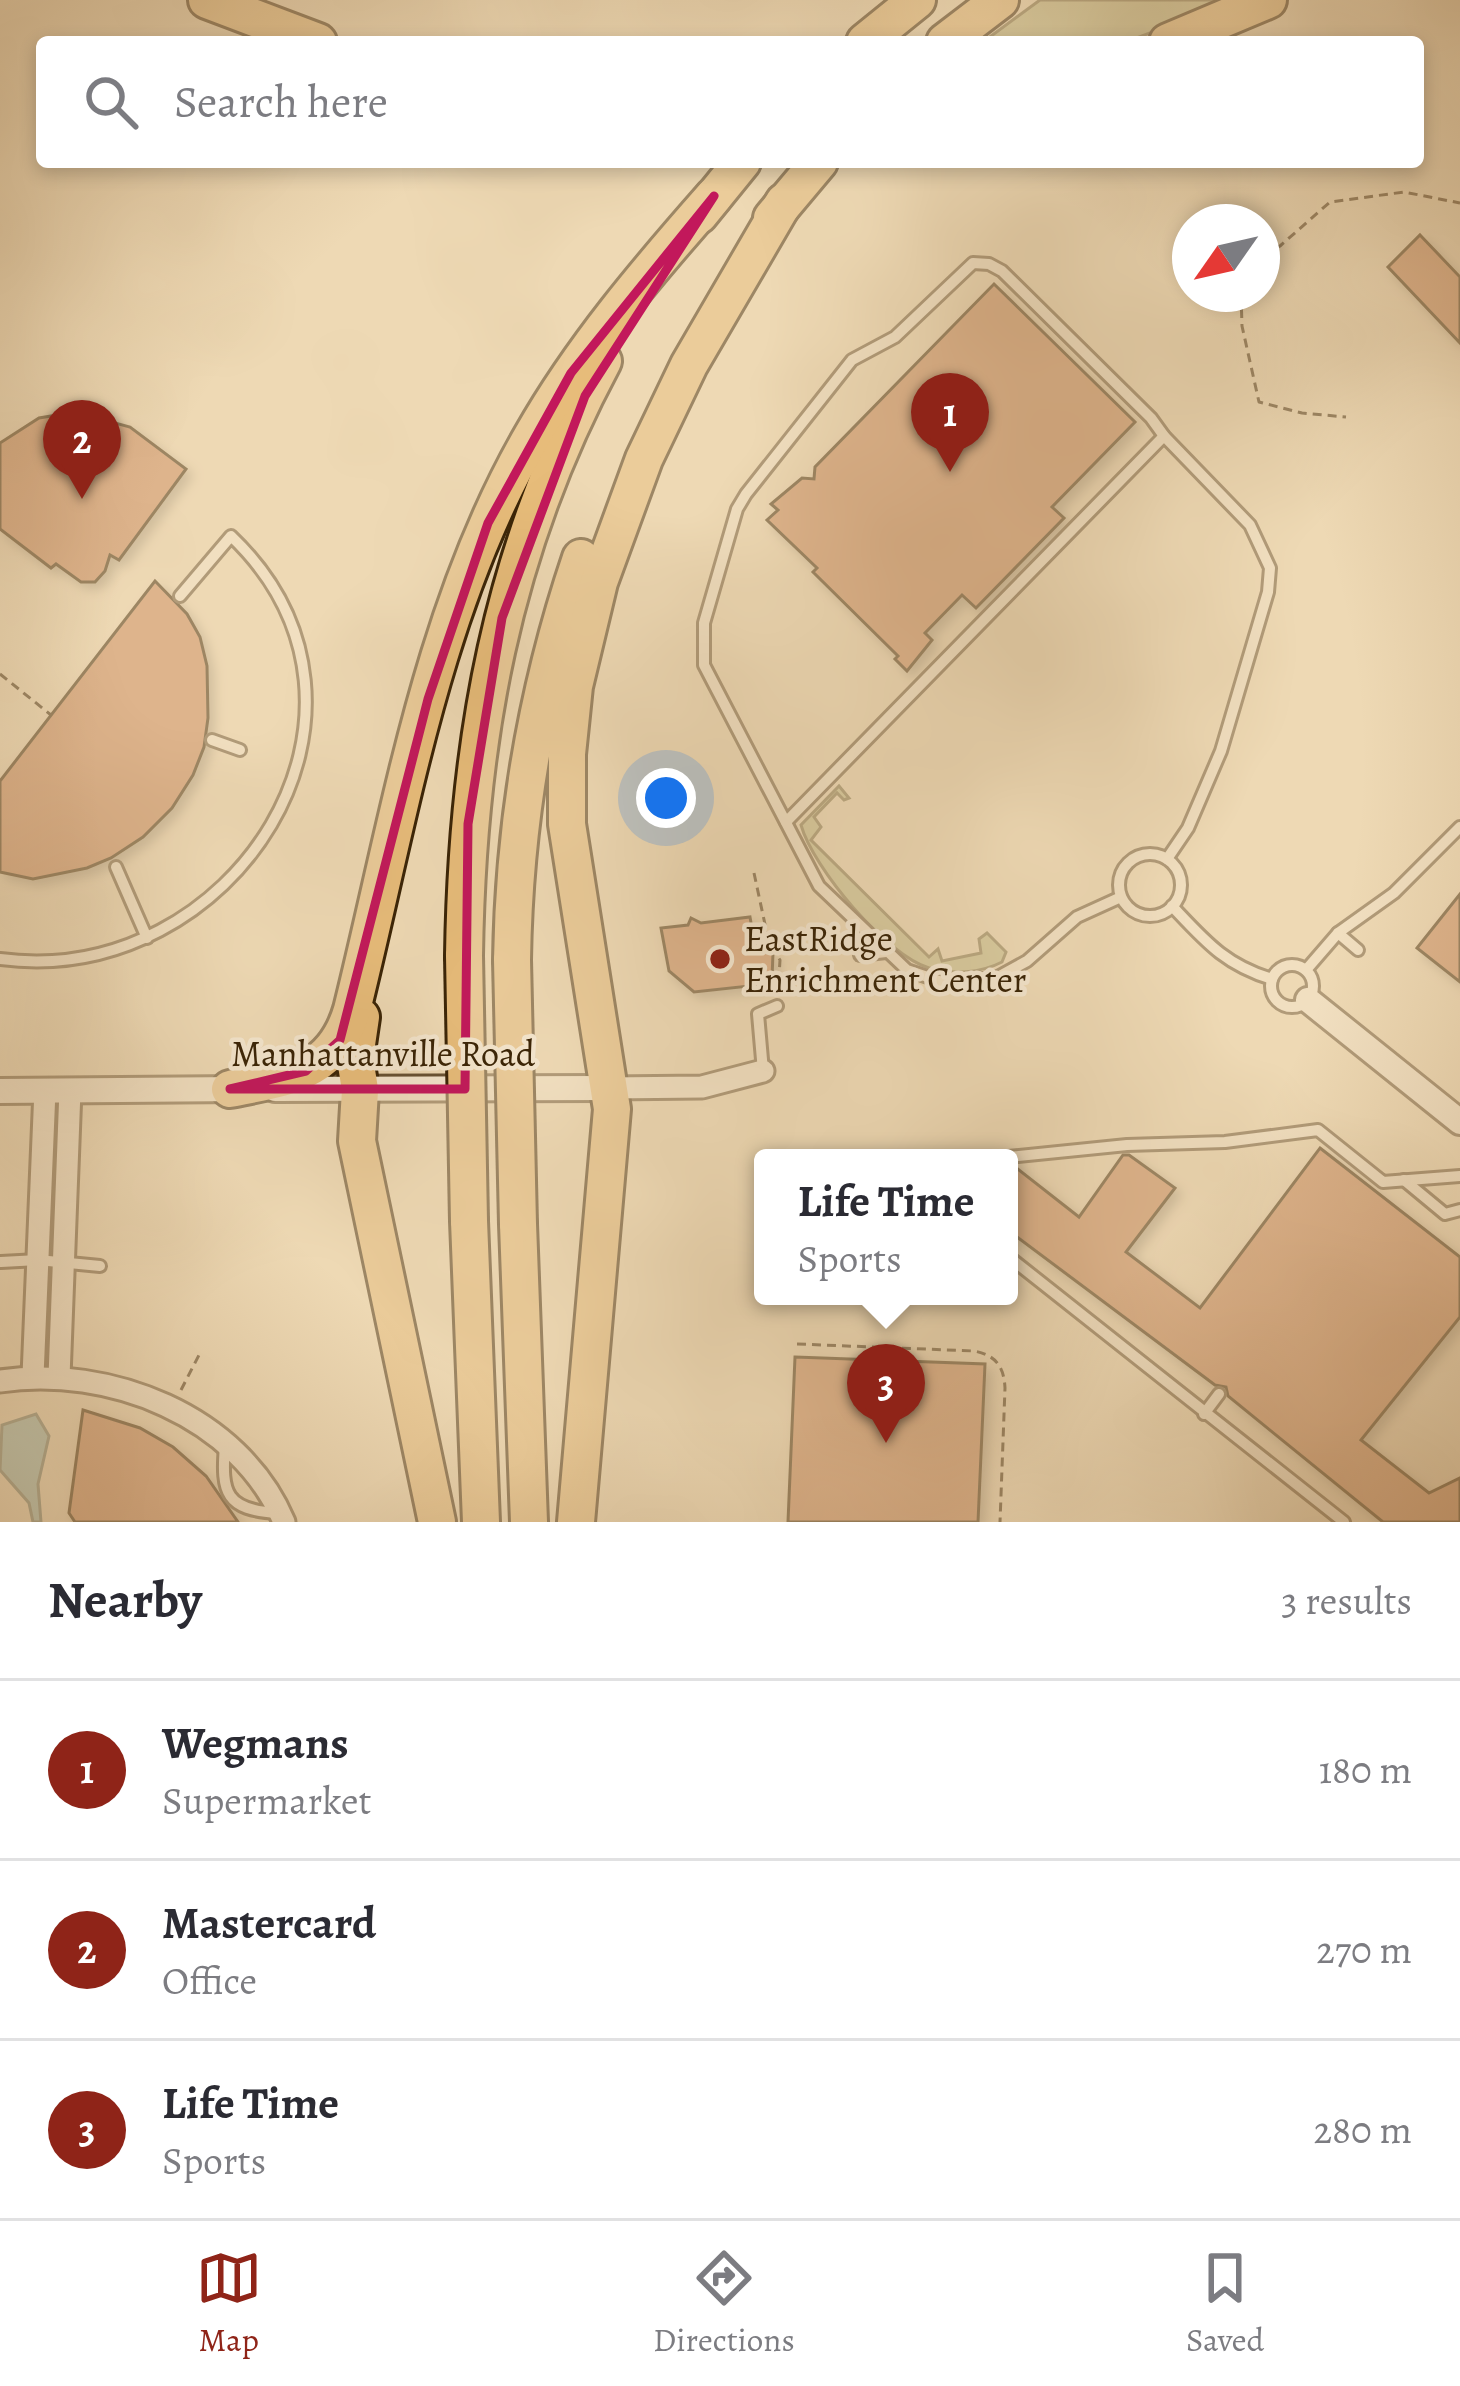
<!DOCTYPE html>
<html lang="en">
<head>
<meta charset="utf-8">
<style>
  :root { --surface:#fff; --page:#f2f2f3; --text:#2b2b33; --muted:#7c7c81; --line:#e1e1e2; --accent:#8f2418 }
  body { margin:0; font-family:Alegreya,serif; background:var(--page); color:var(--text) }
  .compass { position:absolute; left:1172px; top:204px; width:108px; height:108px; border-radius:50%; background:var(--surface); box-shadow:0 6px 18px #0003; rotate:236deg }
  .you { position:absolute; left:666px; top:798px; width:42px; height:42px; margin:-30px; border:9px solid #fff; border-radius:50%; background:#1a73e8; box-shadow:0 0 0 18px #1a73e833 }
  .badge { display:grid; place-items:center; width:78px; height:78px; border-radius:50%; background:var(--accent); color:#fff; font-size:39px; font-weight:700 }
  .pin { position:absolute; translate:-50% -99px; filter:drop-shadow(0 3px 6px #0008) }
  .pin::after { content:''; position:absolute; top:63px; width:42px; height:36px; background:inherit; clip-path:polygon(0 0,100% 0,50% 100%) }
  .popup { position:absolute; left:754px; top:1149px; width:264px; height:156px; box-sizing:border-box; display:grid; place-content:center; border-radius:12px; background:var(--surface); filter:drop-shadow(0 3px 9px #0005); font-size:39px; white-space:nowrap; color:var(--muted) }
  .popup b { font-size:45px; color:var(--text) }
  .popup::after { content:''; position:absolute; left:50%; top:100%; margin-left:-24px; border:24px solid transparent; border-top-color:var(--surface) }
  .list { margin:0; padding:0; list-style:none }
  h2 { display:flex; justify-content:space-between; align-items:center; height:156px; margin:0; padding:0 48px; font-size:51px }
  h2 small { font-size:39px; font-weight:400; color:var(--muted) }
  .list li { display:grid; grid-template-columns:78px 1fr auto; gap:36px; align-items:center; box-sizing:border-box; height:180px; padding:0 48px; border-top:3px solid var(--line) }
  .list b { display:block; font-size:45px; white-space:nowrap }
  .list p { margin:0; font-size:39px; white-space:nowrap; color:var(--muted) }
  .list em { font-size:39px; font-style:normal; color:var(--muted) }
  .icon { flex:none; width:66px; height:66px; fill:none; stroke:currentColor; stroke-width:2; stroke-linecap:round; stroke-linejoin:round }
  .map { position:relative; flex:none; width:1460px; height:1522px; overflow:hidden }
  .search { position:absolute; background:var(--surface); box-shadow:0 6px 18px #0003; left:36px; right:36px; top:36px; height:132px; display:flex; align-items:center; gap:30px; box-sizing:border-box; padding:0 42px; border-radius:12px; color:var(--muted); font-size:45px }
  .sheet { height:696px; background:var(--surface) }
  nav { display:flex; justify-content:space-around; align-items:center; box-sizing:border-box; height:168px; border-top:3px solid var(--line); background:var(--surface); font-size:33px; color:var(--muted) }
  nav a { display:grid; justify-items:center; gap:6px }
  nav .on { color:var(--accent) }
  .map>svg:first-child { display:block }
  .green { fill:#c0bd87; stroke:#7d7046; stroke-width:3 }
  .water { fill:#99baaf; stroke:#737e6b; stroke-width:3 }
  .building { fill:#ca885b; stroke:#3a2406; stroke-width:3; filter:url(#shadow) }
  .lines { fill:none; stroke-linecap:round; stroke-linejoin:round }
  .service-casing { stroke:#675132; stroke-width:16 }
  .minor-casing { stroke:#675132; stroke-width:27 }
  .tertiary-casing { stroke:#675132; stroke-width:30 }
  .motorway-casing { stroke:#3a2406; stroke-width:42 }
  .path { stroke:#3a2406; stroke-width:3; stroke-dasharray:9 6; stroke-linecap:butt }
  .service { stroke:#f4e6ce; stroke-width:10 }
  .minor { stroke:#f4e6ce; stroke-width:21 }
  .tertiary { stroke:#f4e6ce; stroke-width:24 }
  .motorway { stroke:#e7bc7a; stroke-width:36 }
  .motorway-bridge-casing { stroke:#3a2406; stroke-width:42; stroke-linecap:butt }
  .motorway-bridge { stroke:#e7bc7a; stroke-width:36 }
  .marked { fill:none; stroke:#c2185b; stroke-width:9; stroke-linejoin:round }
  .poi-dot { fill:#8f2418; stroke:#f4e6ce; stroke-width:4.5 }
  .labels { text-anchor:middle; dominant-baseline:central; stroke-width:9; stroke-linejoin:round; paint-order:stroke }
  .poi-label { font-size:36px; fill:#3a2406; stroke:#f4e6ce; text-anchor:start }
  .street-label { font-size:36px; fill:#3a2406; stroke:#f4e6ce }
</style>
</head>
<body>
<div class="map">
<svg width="1460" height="1522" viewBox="0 0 1460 1522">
  <defs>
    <filter id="shadow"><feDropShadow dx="6" dy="6" stdDeviation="6" flood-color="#0004"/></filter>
  </defs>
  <rect width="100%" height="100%" fill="#eed9b4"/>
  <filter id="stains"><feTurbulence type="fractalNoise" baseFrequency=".00167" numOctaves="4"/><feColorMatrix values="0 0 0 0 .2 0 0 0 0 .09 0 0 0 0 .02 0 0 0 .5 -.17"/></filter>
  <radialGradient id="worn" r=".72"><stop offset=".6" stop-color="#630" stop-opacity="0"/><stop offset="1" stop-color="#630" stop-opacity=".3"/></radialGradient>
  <g class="green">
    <path d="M1040 0H1238L1126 42H983Z"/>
    <path d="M839 786 849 798 844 800 837 793 814 817 821 827 811 840 929 957 938 949 942 961 981 953 979 939 987 933 1006 952 1002 962C981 973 952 975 929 968 886 955 813 868 801 825Z"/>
  </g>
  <path class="water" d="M36 1414 49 1436 38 1484 41 1522H33L29 1503 0 1470 2 1425Z"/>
  <g class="building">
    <path d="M1420 235 1460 277V343L1388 267Z"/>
    <path d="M994 284 1135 422 1052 507 1064 518 976 608 962 595 925 633 932 640 907 671 895 659 898 656 813 572 817 568 767 520 778 510 771 504 802 478 814 479 815 467Z"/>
    <path d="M75 412 130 427 186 469 119 560 110 555 105 571 95 582H81L56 564 51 568 0 529V443L39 418Z"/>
    <path d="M155 581 187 614 200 637 207 666 208 718 204 747 193 775 172 808 143 837 111 858 87 868 33 879 0 872V781Z"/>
    <path d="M1460 894V982L1417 948Z"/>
    <path d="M750 917 756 952 773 953 772 978 759 976V985L694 992 669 971 661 928 688 925 691 918 701 923Z"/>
    <path d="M1320 1148 1460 1257V1317L1361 1440 1429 1493 1460 1478V1522H1383L1228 1396 1226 1387 1215 1385 1009 1231V1167L1014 1166 1079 1217 1123 1155H1129L1175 1188 1126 1252 1200 1308Z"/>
    <path d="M795 1357 985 1364 978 1522H788Z"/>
    <path d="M83 1410 140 1428 173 1447 206 1476 238 1522H75L69 1513Z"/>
  </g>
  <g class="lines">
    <defs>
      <g id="service">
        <path d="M212 740 240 750"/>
        <path d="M786 822 1164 436"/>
        <circle cx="1150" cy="885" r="31"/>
        <path d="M116 867 147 938"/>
        <path d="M1121 897 1077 917 1027 961 998 977 948 984 907 970 819 886 704 665V623L737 509 746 494 852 360 895 337 973 263 989 264 1002 271 1151 418 1164 436 1250 525 1270 568 1268 592 1221 751 1188 828 1167 859"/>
        <path d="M1172 906C1205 941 1225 965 1272 979"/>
        <path d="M1338 933 1358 950"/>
        <path d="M860 955 886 952"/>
        <path d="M0 959C232 990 414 711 231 536L180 596"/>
        <circle cx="1292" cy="986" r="21"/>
        <path d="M1306 970 1338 933 1394 893 1460 827"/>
        <path d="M763 1071 758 1014 777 1006"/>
        <path d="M998 1158 1127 1145 1225 1142 1318 1130 1383 1182 1460 1176"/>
        <path d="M1404 1180 1445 1214 1460 1210"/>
        <path d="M1009 1257 1344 1522"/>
        <path d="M1 1262 38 1260 100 1266"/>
        <path d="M1204 1414 1219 1394"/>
        <path d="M225 1446C221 1493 226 1510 277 1513"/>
      </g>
      <g id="minor">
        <path d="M609 1088 702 1087 763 1071"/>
        <path d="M33 1376 45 1090"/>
        <path d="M59 1377 70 1090"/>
        <path d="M0 1381C108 1365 239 1415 284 1522"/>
      </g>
      <g id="tertiary">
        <path d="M1308 1000 1460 1122"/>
        <path d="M275 1089 609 1088"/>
        <path d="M0 1091 240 1089"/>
      </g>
      <g id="motorway">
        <path d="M207 0 318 42"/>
        <path d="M865 42 917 0"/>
        <path d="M945 42 1000 0"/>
        <path d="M1168 42 1268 0"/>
        <path d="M699 215 742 162"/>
        <path d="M772 218 819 162"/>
        <path d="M464 956C467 743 501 551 603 361"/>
        <path d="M512 960C514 822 537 688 581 558"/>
        <path d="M361 1017 355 1058 360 1090 357 1141 437 1522"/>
        <path d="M230 1089C287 1077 333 1075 352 1010 400 817 431 611 532 436 582 348 647 272 714 196"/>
        <path d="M469 1221 481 1522"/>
        <path d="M518 1224 529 1522"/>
        <path d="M576 1522 612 1109 567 824V754L574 686 599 582 644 459 689 365 784 202"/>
      </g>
    </defs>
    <use href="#service" class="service-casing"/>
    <use href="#minor" class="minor-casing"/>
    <use href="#tertiary" class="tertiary-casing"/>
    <use href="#motorway" class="motorway-casing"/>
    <g class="path">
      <path d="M1262 252 1280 246 1330 202 1404 192 1460 203"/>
      <path d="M1241 294 1242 326 1259 402 1302 413 1346 417"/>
      <path d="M0 674 51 715"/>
      <path d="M754 873 769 943 780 960 778 992"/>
      <path d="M797 1344 974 1351C996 1355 1004 1367 1005 1388L1000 1522"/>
      <path d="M181 1390 199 1355"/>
    </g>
    <use href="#service" class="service"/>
    <use href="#minor" class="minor"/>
    <use href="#tertiary" class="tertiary"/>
    <use href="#motorway" class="motorway"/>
    <defs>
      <g id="motorway-bridge">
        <path d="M464 956 469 1221"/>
        <path d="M512 960 518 1224"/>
      </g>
    </defs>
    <use href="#motorway-bridge" class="motorway-bridge-casing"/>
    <use href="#motorway-bridge" class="motorway-bridge"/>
  </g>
  <path d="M0 0H1460V1522H0ZM714 196 585 396 502 618 468 824 465 1089H230L306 1071 340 1040 428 699 488 523 571 373Z" fill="#eed9b4" fill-opacity=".55" fill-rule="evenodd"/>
  <path class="marked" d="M714 196 585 396 502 618 468 824 465 1089H230L306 1071 340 1040 428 699 488 523 571 373Z"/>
  <circle class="poi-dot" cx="720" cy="959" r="12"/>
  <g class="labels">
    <g class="poi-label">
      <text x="744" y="938">EastRidge<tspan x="744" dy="41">Enrichment Center</tspan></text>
    </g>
    <g class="street-label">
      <text x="383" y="1053">Manhattanville Road</text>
    </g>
  </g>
  <rect width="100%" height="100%" filter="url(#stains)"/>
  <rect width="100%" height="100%" fill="url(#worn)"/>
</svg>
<svg class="compass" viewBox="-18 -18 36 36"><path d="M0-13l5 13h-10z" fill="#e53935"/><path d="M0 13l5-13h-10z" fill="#7c7c81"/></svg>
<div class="you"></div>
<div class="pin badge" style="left:950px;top:472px">1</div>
<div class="pin badge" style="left:82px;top:499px">2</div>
<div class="pin badge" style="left:886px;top:1443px">3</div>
<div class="popup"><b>Life Time</b>Sports</div>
<div class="search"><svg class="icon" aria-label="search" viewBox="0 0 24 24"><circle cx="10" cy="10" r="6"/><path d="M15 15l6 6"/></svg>Search here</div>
</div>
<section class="sheet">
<h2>Nearby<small>3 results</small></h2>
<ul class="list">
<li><span class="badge">1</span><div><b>Wegmans</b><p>Supermarket</p></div><em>180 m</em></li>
<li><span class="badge">2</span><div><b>Mastercard</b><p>Office</p></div><em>270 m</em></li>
<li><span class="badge">3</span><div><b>Life Time</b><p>Sports</p></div><em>280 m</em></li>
</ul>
</section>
<nav>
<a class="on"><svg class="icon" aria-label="map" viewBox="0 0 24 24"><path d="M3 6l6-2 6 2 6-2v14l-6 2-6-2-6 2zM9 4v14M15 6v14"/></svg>Map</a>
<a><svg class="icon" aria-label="directions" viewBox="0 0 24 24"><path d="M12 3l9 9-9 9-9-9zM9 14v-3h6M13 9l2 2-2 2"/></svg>Directions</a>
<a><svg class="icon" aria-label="saved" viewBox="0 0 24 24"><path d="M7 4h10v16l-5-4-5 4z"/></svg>Saved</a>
</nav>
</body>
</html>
